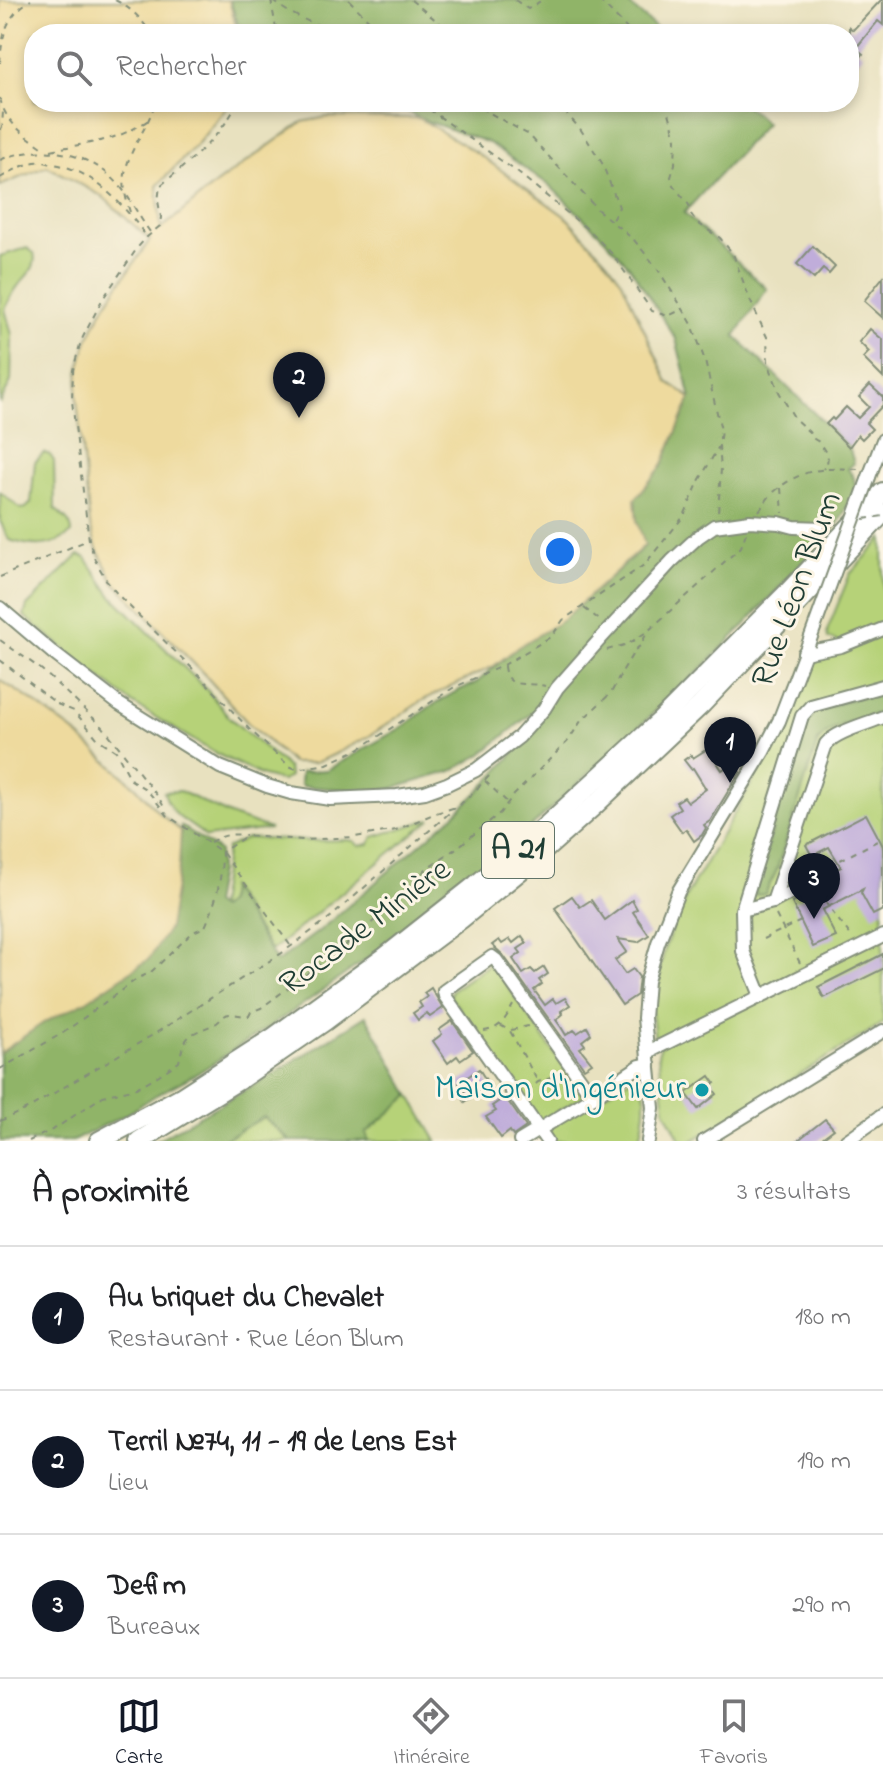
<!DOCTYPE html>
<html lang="fr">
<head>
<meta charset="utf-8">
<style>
  :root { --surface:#fff; --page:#f2f2f2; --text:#202124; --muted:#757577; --line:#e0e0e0; --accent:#111827 }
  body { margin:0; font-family:"Indie Flower",sans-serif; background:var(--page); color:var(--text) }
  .you { position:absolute; left:560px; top:552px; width:28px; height:28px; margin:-20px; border:6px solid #fff; border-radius:50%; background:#1a73e8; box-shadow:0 0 0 12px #1a73e833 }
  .badge { display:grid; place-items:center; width:52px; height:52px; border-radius:50%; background:var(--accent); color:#fff; font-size:26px; font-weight:700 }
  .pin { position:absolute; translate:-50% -66px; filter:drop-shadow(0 2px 4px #0008) }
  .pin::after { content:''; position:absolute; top:42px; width:28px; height:24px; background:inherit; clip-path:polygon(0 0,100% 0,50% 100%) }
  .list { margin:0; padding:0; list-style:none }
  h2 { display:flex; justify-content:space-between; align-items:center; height:104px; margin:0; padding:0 32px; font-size:34px }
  h2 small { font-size:26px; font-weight:400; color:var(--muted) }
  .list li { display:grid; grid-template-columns:52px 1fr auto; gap:24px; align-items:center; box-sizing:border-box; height:144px; padding:0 32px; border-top:2px solid var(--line) }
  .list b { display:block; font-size:30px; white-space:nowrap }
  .list p { margin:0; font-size:26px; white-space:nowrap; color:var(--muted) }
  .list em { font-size:26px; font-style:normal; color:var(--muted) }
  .icon { flex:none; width:44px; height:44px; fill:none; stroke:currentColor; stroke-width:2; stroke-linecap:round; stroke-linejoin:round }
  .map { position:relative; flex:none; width:883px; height:1141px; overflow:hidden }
  .search { position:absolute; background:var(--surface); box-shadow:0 4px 12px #0003; left:24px; right:24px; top:24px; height:88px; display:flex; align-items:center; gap:20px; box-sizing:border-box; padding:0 28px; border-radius:32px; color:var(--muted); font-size:30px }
  .sheet { height:536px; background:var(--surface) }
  nav { display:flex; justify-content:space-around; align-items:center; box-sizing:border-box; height:112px; border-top:2px solid var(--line); background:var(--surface); font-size:22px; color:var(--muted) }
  nav a { display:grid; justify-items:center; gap:4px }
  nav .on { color:var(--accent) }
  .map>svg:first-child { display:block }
  .green { fill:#b6d278; stroke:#6a8856; stroke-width:2 }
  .forest { fill:#90b468; stroke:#58784e; stroke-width:2 }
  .sand { fill:#eeda9e; stroke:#868c69; stroke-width:2 }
  .building { fill:#c0adda }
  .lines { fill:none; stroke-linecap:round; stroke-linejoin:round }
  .minor-casing { stroke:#848f7a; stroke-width:16 }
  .highway-casing { stroke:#848f7a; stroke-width:22 }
  .path { stroke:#848f7a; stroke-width:2; stroke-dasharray:6 6; stroke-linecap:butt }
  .minor { stroke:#fff; stroke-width:12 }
  .highway { stroke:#fff; stroke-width:18 }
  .minor-bridge-casing { stroke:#848f7a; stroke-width:16; stroke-linecap:butt }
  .path-bridge { stroke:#848f7a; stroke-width:2; stroke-dasharray:6 6; stroke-linecap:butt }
  .minor-bridge { stroke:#fff; stroke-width:12 }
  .culture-dot { fill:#0f9aa8; stroke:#fcf5e5; stroke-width:3 }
  .labels { text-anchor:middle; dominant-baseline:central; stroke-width:6; stroke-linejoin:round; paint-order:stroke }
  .shield { fill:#fcf5e5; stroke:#617469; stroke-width:2 }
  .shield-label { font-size:32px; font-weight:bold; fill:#1f3d34 }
  .street-label { font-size:34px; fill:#1f3d34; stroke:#fcf5e5 }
  .culture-label { font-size:34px; fill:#0d838f; stroke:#fcf5e5; text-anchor:end }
</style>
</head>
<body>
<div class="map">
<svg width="883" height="1141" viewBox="0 0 883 1141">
  <rect width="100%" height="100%" fill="#fcf5e5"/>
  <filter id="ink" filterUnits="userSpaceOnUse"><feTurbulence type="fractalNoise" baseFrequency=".0125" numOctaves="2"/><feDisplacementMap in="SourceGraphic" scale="16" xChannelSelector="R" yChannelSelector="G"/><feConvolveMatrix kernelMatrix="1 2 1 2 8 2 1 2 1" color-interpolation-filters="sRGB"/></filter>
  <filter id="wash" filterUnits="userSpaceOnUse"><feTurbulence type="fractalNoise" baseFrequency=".006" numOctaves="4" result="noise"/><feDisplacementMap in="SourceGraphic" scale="32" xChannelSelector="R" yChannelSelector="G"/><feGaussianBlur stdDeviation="1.8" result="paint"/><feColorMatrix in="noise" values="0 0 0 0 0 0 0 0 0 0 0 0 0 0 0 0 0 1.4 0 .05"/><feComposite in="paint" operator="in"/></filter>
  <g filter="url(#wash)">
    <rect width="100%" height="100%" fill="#e8e1bf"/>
    <g class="green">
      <path d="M27 248 34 253C38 268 26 275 18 286 13 292 9 301 5 309L12 335 11 381 0 404V256Z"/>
      <path d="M44 453 50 455 54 461 55 509C63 516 72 522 72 533 51 549 32 547 9 540L0 521V492L21 509 26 508 31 503 35 462Z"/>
      <path d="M883 538V1023L692 1141H681L665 1110 658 1054 661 1045 655 1040 651 1005 666 944 687 895 753 781 782 725 805 664 842 652 837 641 828 638 827 631 850 574Z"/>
      <path d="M79 555 86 558 111 595 207 690 230 718 288 768 289 777 282 781 263 776 215 753 132 703 24 616 27 606Z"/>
      <path d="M180 791 232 816 270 829 206 837C186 819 173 821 164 792Z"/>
      <path d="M431 819 271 951 230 888C227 896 229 904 220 909L218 906 227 848 247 838 309 841 348 840 354 841 359 846 369 844 373 837Z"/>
      <path d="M488 965H493L583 1094 581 1098 542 1120 537 1117 450 996 452 990Z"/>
      <path d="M638 1074C650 1094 645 1119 639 1141H554L548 1128Z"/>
      <path d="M410 1095 437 1141H369L366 1133Z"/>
      <path d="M264 1117 289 1141H221Z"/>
    </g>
    <g class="forest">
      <path d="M230 0H624L663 34H241Z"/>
      <path d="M392 102H742L766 123 684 213 767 289 735 336 849 447 854 463 848 469 854 478 856 490 838 524 741 629 699 671 502 854 389 943 295 1010 198 1073 156 1095 127 1114 73 1141H0V1053L43 1023 85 1002 149 959 174 892 179 867 181 826 219 851V871L213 904 220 909C229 904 228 896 229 887L277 962 319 931 454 815 490 780 541 722 533 712 482 754 452 771 391 789 360 791 302 786 300 783 301 772 327 770 404 726 428 708 457 691 476 683 518 647 563 620 645 546 637 521 635 499 662 466 691 398 676 339 630 267 605 239 549 185 489 143 419 118Z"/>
      <path d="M883 690V712C861 719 834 723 818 741L776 872 765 894 755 895 757 882 805 721 817 710Z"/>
      <path d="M366 1016 410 1095 366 1133 369 1141H290L264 1117 221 1141H155L270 1076Z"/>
    </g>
    <g class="sand">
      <path d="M0 0H229L238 34H34V102H231L199 142 157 186 161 229 217 183 302 122 327 117 419 118 480 155 566 217 606 260 622 281 668 382 691 398 662 466 635 499 637 521 645 545 563 620 518 647 494 666 423 700 368 737 333 755 315 763H292L247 722 204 674 114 582 97 549 90 525 77 400C76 334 115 292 150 240L102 196 47 166 0 186Z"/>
      <path d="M0 680 28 698 73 731 137 788 158 812 181 831 179 867 169 928 149 959 85 1002 43 1023 0 1053Z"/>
    </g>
    <g id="blocks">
      <g class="building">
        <path d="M881 0H883V25L878 21 856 48 863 54 858 61 849 55V27L853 30Z"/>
        <path d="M813 246 835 267 829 274 823 269 814 279 797 264Z"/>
        <path d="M883 277V318L864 301Z"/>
        <path d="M870 329 883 340V378L863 358 869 352 859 342Z"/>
        <path d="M870 385 883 397V405L866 423 872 429 862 439 858 435 849 447 826 424 832 418 834 420 846 407 858 418 869 407 859 397Z"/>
        <path d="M726 737 730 743 712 755 722 770 734 762 740 772 710 821 704 825 706 828 702 835 694 841 686 829 682 832 670 815 680 808 676 802 684 797 688 802 706 789 693 768 691 769 684 760 691 755 693 758Z"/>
        <path d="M866 814 883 846V910L873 915 861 893 863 889 822 910 836 937 813 947 792 903 827 887 822 876 841 867 829 847 812 856 806 845Z"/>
        <path d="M572 896 580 907 591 900 605 920 632 900 637 909 633 912 649 935 638 942 618 939 627 952 615 960 625 974 633 969 639 977 637 995 622 1005 555 908Z"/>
        <path d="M522 936 527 943 518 949 521 953 513 959 523 974 531 969 535 973 544 967 548 974 539 980 542 984 534 990 545 1005 553 999 556 1003 565 998 570 1005 561 1011 563 1014 556 1020 561 1027 566 1035 574 1030 577 1033 587 1027 591 1034 582 1041 585 1045 580 1048 592 1063 584 1068 503 955 492 945 499 940 502 944 510 939 513 943Z"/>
        <path d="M883 954V969L824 998 818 987Z"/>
        <path d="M431 988 443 1008 430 1017 427 1013 418 1020 413 1013 422 1007 419 1002 427 997 424 993Z"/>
        <path d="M452 1021 473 1051 460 1060 457 1056 448 1063 433 1041 442 1034 439 1030Z"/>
        <path d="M479 1069 489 1085 465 1102 461 1095 465 1092 459 1083Z"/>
        <path d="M710 1076 715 1083 711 1086 717 1094 698 1109 686 1093Z"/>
        <path d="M505 1097 526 1127 513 1136 510 1131 501 1138 486 1117 496 1111 492 1106Z"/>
        <path d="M825 1119 834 1129 818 1141H797Z"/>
      </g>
    </g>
  </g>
  <g filter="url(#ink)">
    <use href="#blocks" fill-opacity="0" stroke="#848f7a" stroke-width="2"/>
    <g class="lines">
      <defs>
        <g id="minor">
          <path d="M869 477 883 440"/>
          <path d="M0 608 53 653 119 704 220 767 267 786 291 793 330 799 397 796 425 792 447 784 476 770 519 737 544 709 557 688 602 637 672 561 698 537 714 526 750 521 779 523 794 527 824 528"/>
          <path d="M804 653 841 646 883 629"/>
          <path d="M773 902 826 744C837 731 867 724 883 717"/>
          <path d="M742 910 773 902 814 880"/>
          <path d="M761 996 743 951 742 910 802 716 811 706 883 686"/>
          <path d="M648 1052 883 936"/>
          <path d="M520 1141 593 1097 640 1066 649 1064"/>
          <path d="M547 1141 445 996 444 991 492 957 496 960 593 1097"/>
          <path d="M648 1141 653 1108 644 1018 647 981 658 943 678 892 763 752 779 721 808 645"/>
          <path d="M704 1141 883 1031"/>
          <path d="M846 1141 883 1115"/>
        </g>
        <g id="highway">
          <path d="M99 1141 181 1097 274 1037 385 957 476 885 535 836 659 722 789 591 883 492"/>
          <path d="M139 1141 242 1078 325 1021 461 919 532 861 596 804 701 705 883 513"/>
        </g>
      </defs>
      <use href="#minor" class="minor-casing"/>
      <use href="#highway" class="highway-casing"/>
      <g class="path">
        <path d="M115 0C131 8 142 19 151 34"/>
        <path d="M271 0 277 34"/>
        <path d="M274 0C281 12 324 29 338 30 348 30 361 24 370 21L367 34"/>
        <path d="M349 0 382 34"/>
        <path d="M411 0 453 34"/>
        <path d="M515 0 528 9 542 0"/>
        <path d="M599 0 632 34"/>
        <path d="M0 63C2 35 6 15 31 0"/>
        <path d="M0 98C5 123 25 135 45 149"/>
        <path d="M238 102C222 136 189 162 160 186L158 201 161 217 160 226 147 237 138 247 102 300 81 341 73 370 72 401 89 540 95 560 108 583 120 597 201 677 249 729 289 766 296 769 327 764 359 749 453 688 504 665 552 636 563 620 644 565 684 516 699 481 719 446"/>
        <path d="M419 102 517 172 591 232 613 255 652 311 668 316 683 309"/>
        <path d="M470 102 529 135 598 210 634 240 657 268 683 309 692 324 705 361 721 430 719 446 721 469 718 513"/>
        <path d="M556 102 581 130 602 163 619 207 612 220"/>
        <path d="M666 102 676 138 675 164 671 177 673 185 689 205 691 214 696 222 720 238 733 254 750 300 767 337 768 362 779 392 795 419 809 432 814 439 819 442 828 456 827 464 823 469"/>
        <path d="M0 130 2 127 3 111"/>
        <path d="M51 150C91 142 114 143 150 119"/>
        <path d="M0 160C40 143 90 151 119 185 131 199 139 217 150 232"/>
        <path d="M0 178C11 172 22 165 35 162 40 161 47 163 53 164 92 169 125 206 146 236"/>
        <path d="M130 212C126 200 123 187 125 174 129 148 149 127 155 102"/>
        <path d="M781 488 783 513"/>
        <path d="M759 511C764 504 769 496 775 491 804 467 826 468 861 469"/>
        <path d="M0 577 88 540"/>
        <path d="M584 608 601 621"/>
        <path d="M0 640 42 670 103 727 159 798 165 809"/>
        <path d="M607 650 628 644 648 631 741 547 746 533"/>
        <path d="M0 660 57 704 74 711 98 739 116 751 131 780 147 790 168 816 222 852 290 945"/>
        <path d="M504 666C506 691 526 681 545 686"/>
        <path d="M485 781 506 801"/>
        <path d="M210 842C222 836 232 832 246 836"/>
        <path d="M819 871 883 838"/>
        <path d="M819 890 829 908 852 937"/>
        <path d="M776 915 800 963"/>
        <path d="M763 939 801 921"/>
        <path d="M500 1025 510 1031 538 1082"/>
        <path d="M511 1030 528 1026"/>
        <path d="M484 1031C501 1029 506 1018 513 1005"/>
        <path d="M0 1069 63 1033 138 978 150 973 193 932 205 927C216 902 222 880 222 852L246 836 304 840 355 837 396 830 436 813 456 807 466 800 490 775"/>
        <path d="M527 1092 538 1082 563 1074"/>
        <path d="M0 1121 27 1109 151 1036 282 953 332 916 455 808"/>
        <path d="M29 1141 56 1128 103 1096 136 1088 156 1077 179 1062C185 1032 190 1035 215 1024 221 1021 223 1014 230 1014 236 1014 242 1016 249 1016L251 1012 261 1008 346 945 391 906 396 896 408 885 416 880 427 868 458 847 500 813 513 796 568 741 581 721 611 693 623 670 635 650 640 646 648 631"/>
      </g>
      <use href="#minor" class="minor"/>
      <use href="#highway" class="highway"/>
      <defs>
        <path id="minor-bridge" d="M808 645 869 477"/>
      </defs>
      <use href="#minor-bridge" class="minor-bridge-casing"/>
      <g class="path-bridge">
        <path d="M864 519 883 516"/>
        <path d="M824 528 839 524"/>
      </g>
      <use href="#minor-bridge" class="minor-bridge"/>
    </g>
  </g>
  <circle class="culture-dot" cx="702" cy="1090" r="8"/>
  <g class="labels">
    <rect class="shield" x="482" y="822" width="72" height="56" rx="6"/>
    <g class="shield-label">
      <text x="518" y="850">A 21</text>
    </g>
    <g class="street-label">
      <text transform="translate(798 590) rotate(-70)">Rue Léon Blum</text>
      <text transform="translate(366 928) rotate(-37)">Rocade Minière</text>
    </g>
    <g class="culture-label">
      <text x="686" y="1090">Maison d'Ingénieur</text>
    </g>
  </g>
</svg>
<div class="you"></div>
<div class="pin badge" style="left:730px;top:783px">1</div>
<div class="pin badge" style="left:299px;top:418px">2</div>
<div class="pin badge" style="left:814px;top:919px">3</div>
<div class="search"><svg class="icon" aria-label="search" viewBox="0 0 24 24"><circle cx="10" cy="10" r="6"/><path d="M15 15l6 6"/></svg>Rechercher</div>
</div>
<section class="sheet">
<h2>À proximité<small>3 résultats</small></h2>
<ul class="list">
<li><span class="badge">1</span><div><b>Au briquet du Chevalet</b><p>Restaurant · Rue Léon Blum</p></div><em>180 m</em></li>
<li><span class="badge">2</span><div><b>Terril №74, 11 - 19 de Lens Est</b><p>Lieu</p></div><em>190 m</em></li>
<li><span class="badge">3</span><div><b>Defim</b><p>Bureaux</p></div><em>290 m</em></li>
</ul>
</section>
<nav>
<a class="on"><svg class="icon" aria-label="map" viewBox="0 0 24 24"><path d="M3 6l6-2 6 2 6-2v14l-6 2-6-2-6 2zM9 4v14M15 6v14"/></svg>Carte</a>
<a><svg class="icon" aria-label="directions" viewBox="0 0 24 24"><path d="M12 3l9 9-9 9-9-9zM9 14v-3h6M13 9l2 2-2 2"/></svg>Itinéraire</a>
<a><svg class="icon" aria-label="saved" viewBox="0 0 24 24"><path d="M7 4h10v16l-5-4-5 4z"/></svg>Favoris</a>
</nav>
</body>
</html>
